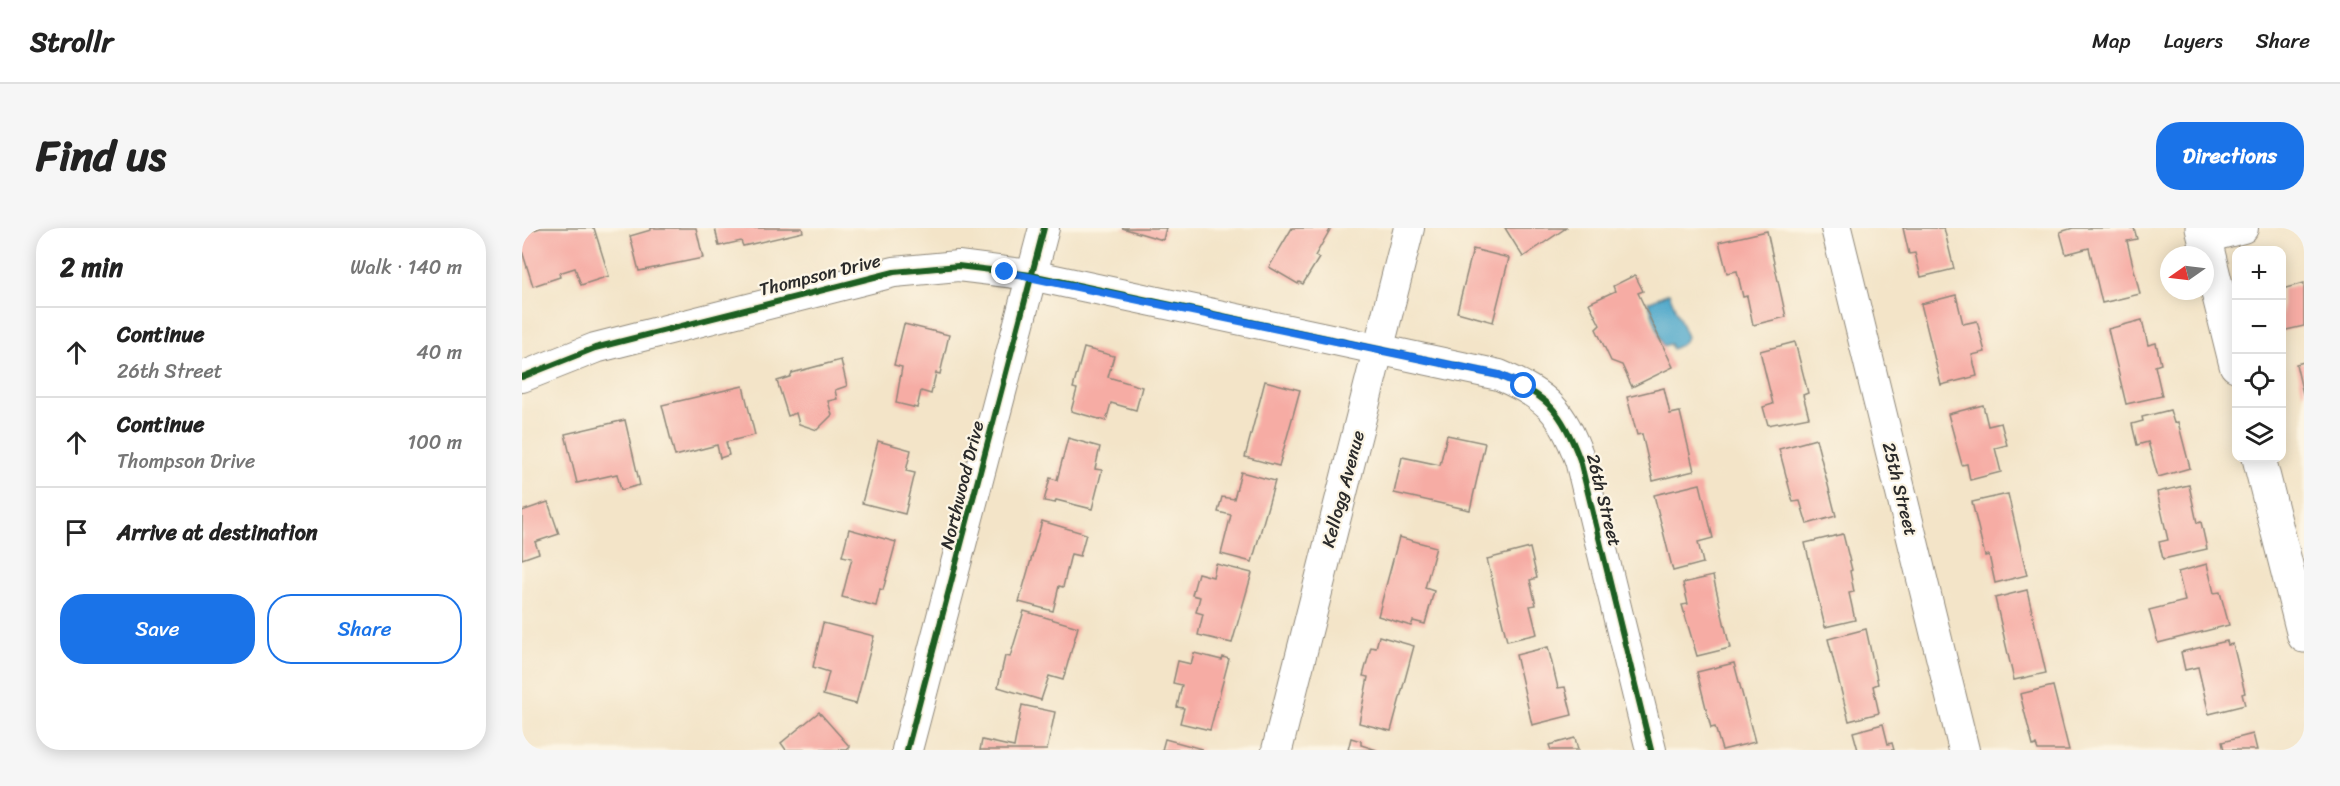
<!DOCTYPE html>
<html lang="en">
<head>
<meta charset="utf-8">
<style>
  :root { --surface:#fff; --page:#f6f6f6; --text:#222; --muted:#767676; --line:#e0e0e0; --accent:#1a73e8 }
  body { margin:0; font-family:Sriracha,sans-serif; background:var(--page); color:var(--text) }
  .controls { position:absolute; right:18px; top:18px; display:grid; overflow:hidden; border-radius:12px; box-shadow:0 3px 15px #0003 }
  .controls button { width:54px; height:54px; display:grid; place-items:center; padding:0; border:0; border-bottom:2px solid var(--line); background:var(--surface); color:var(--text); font:30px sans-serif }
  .compass { position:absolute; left:1638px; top:18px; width:54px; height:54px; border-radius:50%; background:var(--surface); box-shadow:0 3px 15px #0003; rotate:256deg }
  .stop { position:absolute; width:18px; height:18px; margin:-14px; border:4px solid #1a73e8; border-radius:50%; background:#fff }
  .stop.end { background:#1a73e8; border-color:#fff; box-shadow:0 2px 6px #0008 }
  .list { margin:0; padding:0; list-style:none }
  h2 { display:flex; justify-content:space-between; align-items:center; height:78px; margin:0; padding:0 24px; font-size:26px }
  h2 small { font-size:20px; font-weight:400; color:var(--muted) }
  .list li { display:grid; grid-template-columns:39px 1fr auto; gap:18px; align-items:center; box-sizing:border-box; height:90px; padding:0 24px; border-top:2px solid var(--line) }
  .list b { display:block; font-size:22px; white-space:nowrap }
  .list p { margin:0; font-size:20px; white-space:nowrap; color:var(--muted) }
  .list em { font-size:20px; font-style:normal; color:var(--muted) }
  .actions { display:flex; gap:12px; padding:18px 24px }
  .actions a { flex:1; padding:14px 0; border:2px solid var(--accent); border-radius:24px; text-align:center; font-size:21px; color:var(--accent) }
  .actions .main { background:var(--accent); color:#fff }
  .icon { flex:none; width:33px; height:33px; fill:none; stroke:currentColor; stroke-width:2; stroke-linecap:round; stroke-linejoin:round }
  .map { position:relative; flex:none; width:1782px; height:522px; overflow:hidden; border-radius:24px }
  header { display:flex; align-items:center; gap:36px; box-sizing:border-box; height:84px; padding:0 30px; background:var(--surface); border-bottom:2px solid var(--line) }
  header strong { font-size:28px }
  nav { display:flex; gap:33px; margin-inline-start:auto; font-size:21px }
  .intro { display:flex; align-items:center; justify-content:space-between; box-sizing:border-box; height:144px; padding:0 36px }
  h1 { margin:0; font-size:42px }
  .button { padding:15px 27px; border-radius:24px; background:var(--accent); color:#fff; font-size:21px; font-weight:700 }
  main { display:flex; gap:36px; padding:0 36px }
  aside { flex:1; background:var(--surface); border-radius:24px; box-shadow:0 3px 15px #0003 }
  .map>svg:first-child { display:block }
  .water { fill:#4da7ca; stroke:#3c697a; stroke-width:1.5 }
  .building { fill:#f6aca4 }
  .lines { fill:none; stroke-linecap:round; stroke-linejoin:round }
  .minor-casing { stroke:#8f887a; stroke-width:32 }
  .major-casing { stroke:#8f887a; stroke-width:35 }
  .minor { stroke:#fff; stroke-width:30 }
  .major { stroke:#fff; stroke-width:33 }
  .cycleway-casing { stroke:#fcf5e5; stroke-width:10 }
  .cycleway { stroke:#1b5e20; stroke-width:6 }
  .route { stroke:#1a73e8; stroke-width:8 }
  .labels { text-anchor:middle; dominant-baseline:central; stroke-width:4.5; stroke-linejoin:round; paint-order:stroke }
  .street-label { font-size:18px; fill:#2b2b2b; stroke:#fcf5e5 }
</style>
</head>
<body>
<header>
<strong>Strollr</strong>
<nav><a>Map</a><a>Layers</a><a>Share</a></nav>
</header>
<div class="intro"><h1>Find us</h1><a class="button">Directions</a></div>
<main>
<aside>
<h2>2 min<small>Walk · 140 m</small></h2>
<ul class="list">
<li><svg class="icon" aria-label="ahead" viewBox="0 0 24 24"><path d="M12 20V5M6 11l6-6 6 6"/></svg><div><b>Continue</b><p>26th Street</p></div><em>40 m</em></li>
<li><svg class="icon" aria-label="ahead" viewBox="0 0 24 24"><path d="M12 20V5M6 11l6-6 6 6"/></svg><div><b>Continue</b><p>Thompson Drive</p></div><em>100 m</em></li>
<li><svg class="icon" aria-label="arrive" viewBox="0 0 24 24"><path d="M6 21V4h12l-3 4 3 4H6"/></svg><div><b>Arrive at destination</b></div></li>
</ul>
<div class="actions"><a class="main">Save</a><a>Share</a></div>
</aside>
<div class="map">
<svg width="1782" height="522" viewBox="0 0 1782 522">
  <rect width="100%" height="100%" fill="#fcf5e5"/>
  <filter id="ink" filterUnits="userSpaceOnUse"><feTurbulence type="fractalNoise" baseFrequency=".0167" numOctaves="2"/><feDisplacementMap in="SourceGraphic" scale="12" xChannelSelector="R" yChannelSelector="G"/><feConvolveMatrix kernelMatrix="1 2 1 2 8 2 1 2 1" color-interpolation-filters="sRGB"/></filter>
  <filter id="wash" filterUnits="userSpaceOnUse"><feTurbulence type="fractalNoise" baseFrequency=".008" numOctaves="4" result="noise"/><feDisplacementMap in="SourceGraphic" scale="24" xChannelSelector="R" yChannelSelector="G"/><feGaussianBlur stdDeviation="1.35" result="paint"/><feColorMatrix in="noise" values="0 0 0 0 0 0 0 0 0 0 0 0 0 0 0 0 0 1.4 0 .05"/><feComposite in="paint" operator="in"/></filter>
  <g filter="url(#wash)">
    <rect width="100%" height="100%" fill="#f3e4c8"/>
    <path class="water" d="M1147 65 1165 109 1159 117 1150 121 1148 116 1141 118 1126 74Z"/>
    <g id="blocks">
      <g class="building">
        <path d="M18 0H72L87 48 59 57 53 40 37 45 38 49 11 58 0 23V6Z"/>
        <path d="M129 0H174L181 30 117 43 108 8 129 2Z"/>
        <path d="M193 0H280L281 4 221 18 219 13 197 18Z"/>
        <path d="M600 0H644L641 12Z"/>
        <path d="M770 0H809L793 28 797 30 781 56 777 54 776 56 747 39Z"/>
        <path d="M983 0H1044L1001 29Z"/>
        <path d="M1381 0H1422L1432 41 1399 49 1393 25 1387 26Z"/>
        <path d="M1551 0H1612L1615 11 1605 13 1618 66 1580 75 1567 20 1544 26 1538 4Z"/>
        <path d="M1245 3 1264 89 1231 97 1225 68 1221 69 1215 43 1205 45 1197 14Z"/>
        <path d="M951 21 987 30 971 94 935 84Z"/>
        <path d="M1113 47 1121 63 1116 65 1151 139 1110 159 1100 137 1089 133 1074 101 1078 97 1067 75 1093 63 1091 58Z"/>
        <path d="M1782 55V98L1760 103V61Z"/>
        <path d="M1434 67 1441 96 1455 93 1463 124 1450 127 1455 148 1419 157 1399 76Z"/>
        <path d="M1620 92 1626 117 1634 115 1639 136 1633 138 1640 168 1604 176 1586 101Z"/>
        <path d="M382 96 427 107 418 146 414 145 409 166 399 163 395 180 374 175 380 139 372 137Z"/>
        <path d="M1273 114 1286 165 1281 167 1287 189 1246 197 1241 179 1251 176 1238 123Z"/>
        <path d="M562 120 592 128 586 149 620 159 614 182 589 175 584 193 549 183 555 161 551 160Z"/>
        <path d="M319 132 325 158 313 162 315 171 306 173 310 187 295 202 277 196 274 185 266 188 255 153 268 149 270 145Z"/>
        <path d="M1782 134V166H1781L1774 136Z"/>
        <path d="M743 153 778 162 757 238 723 229Z"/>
        <path d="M221 158 233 207 204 214 207 227 198 230 195 217 153 228 140 177Z"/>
        <path d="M1142 160 1148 186 1158 184 1172 243 1131 253 1120 206 1115 207 1105 169Z"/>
        <path d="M1461 177 1466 198 1479 195 1485 217 1473 220 1479 244 1448 252 1445 236 1440 237 1426 186Z"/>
        <path d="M1648 182 1652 195 1656 194 1668 240 1636 249 1626 214 1615 217 1610 196 1621 193 1620 189Z"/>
        <path d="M103 192 118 257 99 262 95 246 55 255 43 206Z"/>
        <path d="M925 207 963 215 948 282 872 265 880 229 918 237Z"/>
        <path d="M546 210 578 219 573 241 580 242 570 281 534 272 533 275 522 273 528 250 535 252Z"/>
        <path d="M1294 211 1314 288 1285 296 1278 273 1271 274 1257 221Z"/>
        <path d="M356 213 389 222 384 243 393 245 383 286 340 275Z"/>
        <path d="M719 244 753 253 730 334 699 326 709 287 696 284 700 269 712 271Z"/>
        <path d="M1178 256 1191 310 1176 314 1181 335 1151 343 1132 267Z"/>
        <path d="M1667 257 1675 295 1679 294 1685 321 1641 331 1637 314 1646 312 1635 264Z"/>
        <path d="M1486 266 1505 347 1473 355 1467 327 1463 328 1450 274Z"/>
        <path d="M26 274 37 306 13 314 17 325 0 331V283Z"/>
        <path d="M520 293 564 306 558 328 549 326 541 359 537 358 531 383 497 374Z"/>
        <path d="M327 301 374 314 361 362 358 361 354 378 320 369 330 330 320 328Z"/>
        <path d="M1321 306 1330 342 1328 343 1332 364 1327 365 1333 392 1303 399 1283 315Z"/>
        <path d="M877 309 914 319 903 360 912 363 903 396 891 393 889 398 856 388Z"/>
        <path d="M1008 320 1015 350 1008 352 1014 377 1008 378 1015 406 985 413 965 331Z"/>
        <path d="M694 336 730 345 710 415 676 407 681 386 674 384 678 369 670 367 676 345 691 349Z"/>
        <path d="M1685 336 1692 365 1698 364 1707 397 1636 415 1627 382 1663 373 1656 344Z"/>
        <path d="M1191 348 1208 420 1175 428 1160 377 1166 376 1161 355Z"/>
        <path d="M1505 362 1524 445 1492 452 1473 370Z"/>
        <path d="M502 383 556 399 541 452 527 448 519 472 476 459 483 428 488 429Z"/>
        <path d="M301 395 352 408 334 476 301 467 307 444 291 439Z"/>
        <path d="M1344 401 1356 456 1351 458 1357 485 1327 493 1306 411Z"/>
        <path d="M857 408 892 418 869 503 837 495 846 449 841 448 849 419 854 420Z"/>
        <path d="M1705 413 1706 417 1711 416 1723 465 1720 466 1723 477 1687 486 1676 439 1663 442 1659 424Z"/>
        <path d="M1026 419 1036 460 1043 459 1050 487 1010 497 994 427Z"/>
        <path d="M672 425 700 432 701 429 707 431 688 502 658 495 662 480 655 479 660 457 651 455 656 433 669 436Z"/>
        <path d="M1212 435 1233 514 1200 522 1193 499 1189 500 1175 444Z"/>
        <path d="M1531 458 1547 522H1516L1514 517 1511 518 1498 466Z"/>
        <path d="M500 477 533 484 525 522H458L460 512 492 519Z"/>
        <path d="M297 484 328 519 325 522H264L259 515Z"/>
        <path d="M1361 496 1366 516 1370 515 1372 522H1336L1331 504Z"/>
        <path d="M1731 506 1735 522H1702L1700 514Z"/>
        <path d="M829 510 839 513V517L855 522H826Z"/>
        <path d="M1053 510 1056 522H1029L1027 517Z"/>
        <path d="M643 511 680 521V522H640Z"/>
      </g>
    </g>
  </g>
  <g filter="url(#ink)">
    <use href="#blocks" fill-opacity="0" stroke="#8f887a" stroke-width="1.5"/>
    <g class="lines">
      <defs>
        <g id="minor">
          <path d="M1314 0 1442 522"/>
          <path d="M1683 10 1721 0"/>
          <path d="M0 149 73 120 372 44 436 38 509 47 977 147C1026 168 1040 183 1058 232L1129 522"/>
          <path d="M385 522 522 0"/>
          <path d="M755 522 887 0"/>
        </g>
        <g id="major">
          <path d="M1680 0 1714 137"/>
          <path d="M1737 230 1782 408"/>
        </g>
      </defs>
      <use href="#minor" class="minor-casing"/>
      <use href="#major" class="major-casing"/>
      <use href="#minor" class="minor"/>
      <use href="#major" class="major"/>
      <defs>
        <g id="cycleway">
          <path d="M0 149 73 120 372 44 436 38 509 47 977 147C1026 168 1040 183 1058 232L1129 522"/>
          <path d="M385 522 522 0"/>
        </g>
      </defs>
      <use href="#cycleway" class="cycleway-casing"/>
      <use href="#cycleway" class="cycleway"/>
    </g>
  </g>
  <g class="lines" filter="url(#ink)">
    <path class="route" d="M483 44 977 147 1002 158"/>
  </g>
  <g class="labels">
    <g class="street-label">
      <text transform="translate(298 47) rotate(-14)">Thompson Drive</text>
      <text transform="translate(440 257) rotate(-76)">Northwood Drive</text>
      <text transform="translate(821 261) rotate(-75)">Kellogg Avenue</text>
      <text transform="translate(1378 261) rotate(76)">25th Street</text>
      <text transform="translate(1082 272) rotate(76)">26th Street</text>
    </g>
  </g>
</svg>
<div class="controls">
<button>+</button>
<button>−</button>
<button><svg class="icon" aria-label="locate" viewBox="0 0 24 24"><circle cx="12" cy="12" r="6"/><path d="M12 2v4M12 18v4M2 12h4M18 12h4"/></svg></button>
<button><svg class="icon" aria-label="layers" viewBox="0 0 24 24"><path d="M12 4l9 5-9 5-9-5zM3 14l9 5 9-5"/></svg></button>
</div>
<svg class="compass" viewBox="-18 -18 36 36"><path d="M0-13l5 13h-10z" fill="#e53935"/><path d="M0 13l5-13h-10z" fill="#767676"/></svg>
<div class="stop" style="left:1002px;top:158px"></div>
<div class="stop end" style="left:483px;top:44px"></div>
</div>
</main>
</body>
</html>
